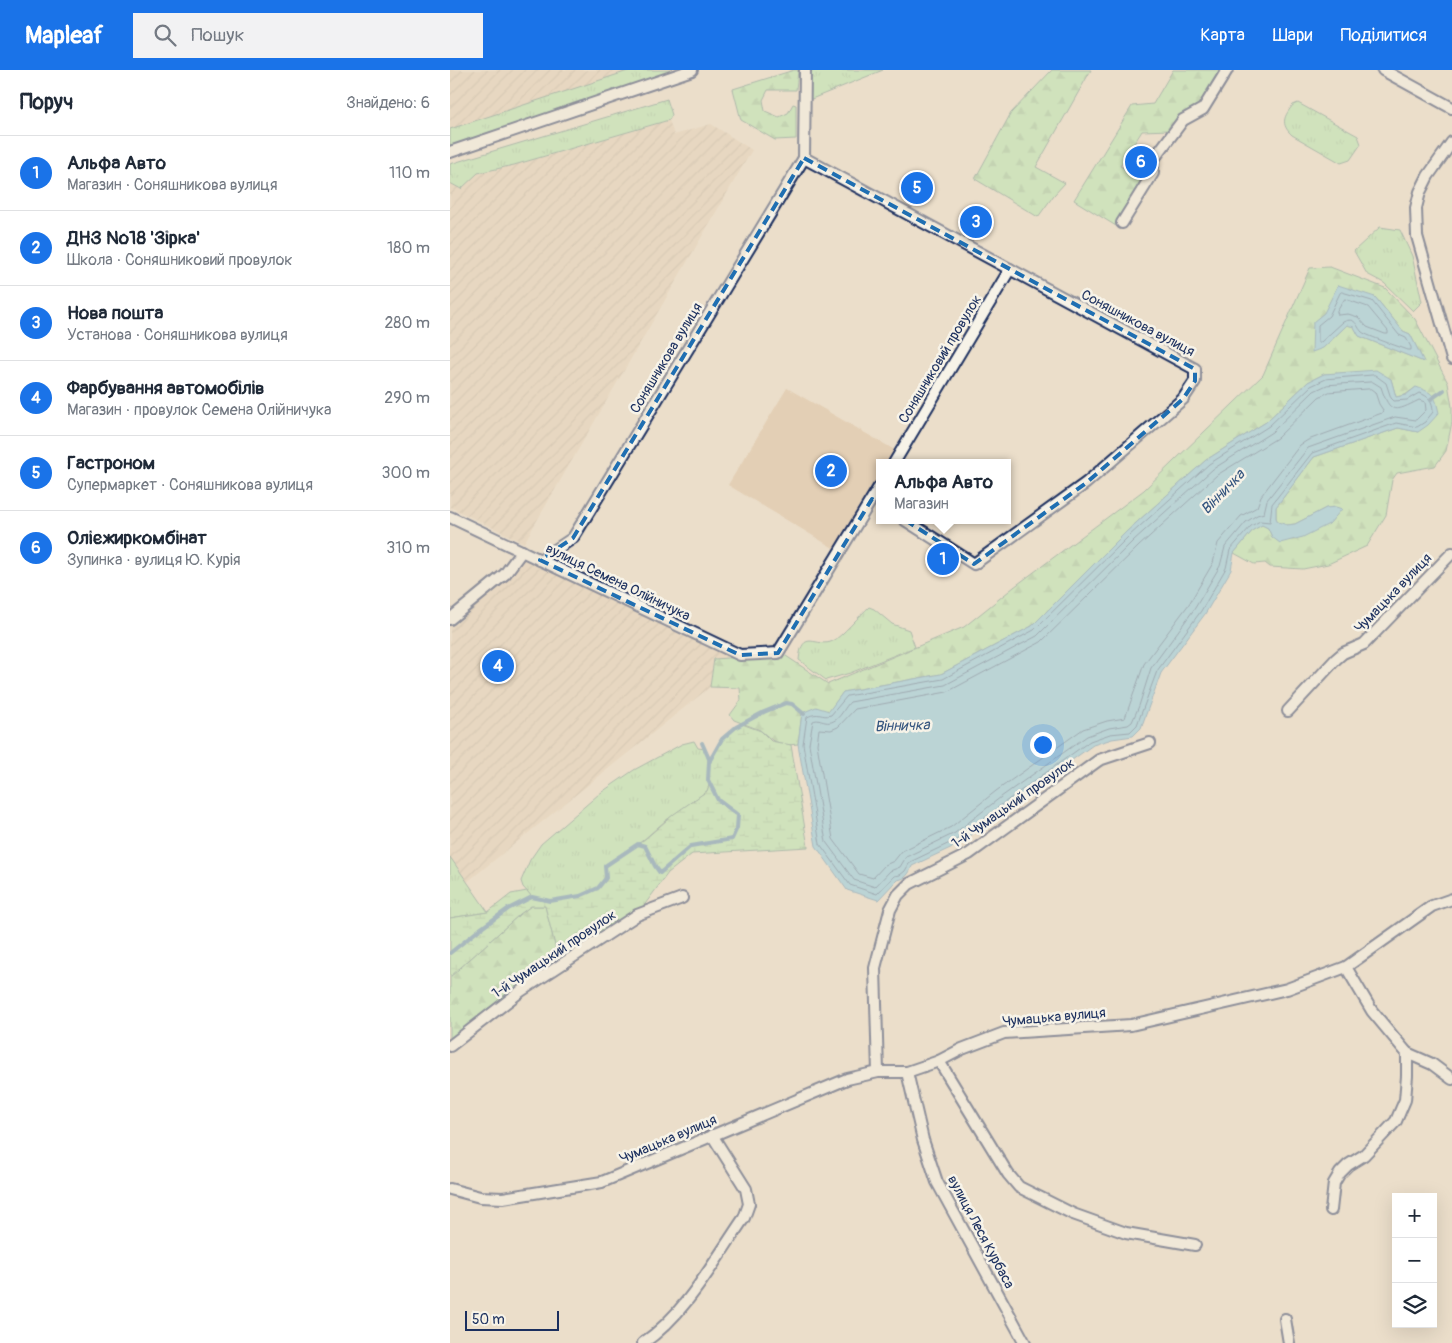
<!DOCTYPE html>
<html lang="uk">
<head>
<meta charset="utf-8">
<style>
  :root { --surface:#fff; --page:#f2f2f3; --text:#1f2937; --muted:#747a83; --line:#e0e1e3; --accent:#1a73e8 }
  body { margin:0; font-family:Pangolin,sans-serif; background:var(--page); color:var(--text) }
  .controls { position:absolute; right:15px; bottom:15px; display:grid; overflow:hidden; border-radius:0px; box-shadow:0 5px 20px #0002 }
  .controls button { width:45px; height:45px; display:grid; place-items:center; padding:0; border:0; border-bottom:1px solid var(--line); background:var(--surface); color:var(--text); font:25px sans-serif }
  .scale { position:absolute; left:15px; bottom:12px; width:94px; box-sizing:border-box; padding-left:5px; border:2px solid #1b2f5e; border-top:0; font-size:14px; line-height:18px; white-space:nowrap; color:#1b2f5e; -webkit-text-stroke:4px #f7f3e8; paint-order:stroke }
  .you { position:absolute; left:592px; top:674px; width:18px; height:18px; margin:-12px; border:4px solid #fff; border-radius:50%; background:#1a73e8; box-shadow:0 0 0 8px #1a73e833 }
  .badge { display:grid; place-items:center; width:32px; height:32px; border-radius:50%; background:var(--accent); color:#fff; font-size:16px; font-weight:700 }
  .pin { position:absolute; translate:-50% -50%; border:2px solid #fff; box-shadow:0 1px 5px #0006 }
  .popup { position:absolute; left:426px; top:389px; width:135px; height:65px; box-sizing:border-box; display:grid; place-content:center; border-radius:0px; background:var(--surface); filter:drop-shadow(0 1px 4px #0005); font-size:16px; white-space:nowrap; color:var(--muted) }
  .popup b { font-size:19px; color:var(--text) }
  .popup::after { content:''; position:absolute; left:50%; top:100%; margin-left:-10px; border:10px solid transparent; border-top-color:var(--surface) }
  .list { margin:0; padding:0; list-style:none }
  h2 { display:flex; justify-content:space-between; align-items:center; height:65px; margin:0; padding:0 20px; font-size:21px }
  h2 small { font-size:16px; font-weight:400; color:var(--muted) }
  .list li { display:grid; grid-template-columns:32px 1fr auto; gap:15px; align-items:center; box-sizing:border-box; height:75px; padding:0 20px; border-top:1px solid var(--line) }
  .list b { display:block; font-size:19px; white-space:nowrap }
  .list p { margin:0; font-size:16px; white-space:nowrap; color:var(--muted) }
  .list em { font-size:16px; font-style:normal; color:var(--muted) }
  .icon { flex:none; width:28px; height:28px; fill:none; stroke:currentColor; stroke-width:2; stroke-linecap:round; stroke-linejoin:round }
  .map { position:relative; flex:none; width:1002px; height:1273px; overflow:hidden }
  header { display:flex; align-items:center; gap:30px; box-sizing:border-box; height:70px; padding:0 25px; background:var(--accent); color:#fff }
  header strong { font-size:24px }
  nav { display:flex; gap:28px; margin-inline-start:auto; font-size:18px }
  .search { width:350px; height:45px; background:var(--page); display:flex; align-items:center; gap:12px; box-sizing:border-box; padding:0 18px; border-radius:0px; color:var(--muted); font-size:19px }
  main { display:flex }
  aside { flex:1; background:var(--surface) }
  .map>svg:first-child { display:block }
  .built { fill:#e3cfb5 }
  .industrial { fill:url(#industrial-furrows) }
  .grass { fill:url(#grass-tufts); stroke:#658b84 }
  .forest { fill:url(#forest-firs); stroke:#658b84; fill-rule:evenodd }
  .wetland { fill:url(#wetland-marsh); stroke:#658b84 }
  .water { fill:#82c8e3; stroke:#598bae }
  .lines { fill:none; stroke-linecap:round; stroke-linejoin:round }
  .shore { stroke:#446c93; stroke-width:1 }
  .stream { stroke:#598bae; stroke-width:4 }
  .minor-casing { stroke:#1b2f5e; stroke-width:14 }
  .minor { stroke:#f7f3e8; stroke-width:10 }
  .marked { fill:none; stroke:#1f6fb2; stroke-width:4; stroke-dasharray:10 6; stroke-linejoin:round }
  .labels { text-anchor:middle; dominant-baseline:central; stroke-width:5; stroke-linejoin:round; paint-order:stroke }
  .street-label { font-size:14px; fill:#1b2f5e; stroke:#f7f3e8 }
  .water-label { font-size:15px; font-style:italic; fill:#35557f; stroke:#f7f3e8 }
</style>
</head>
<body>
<header>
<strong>Mapleaf</strong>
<div class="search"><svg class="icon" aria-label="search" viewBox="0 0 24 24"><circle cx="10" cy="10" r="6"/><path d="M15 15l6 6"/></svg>Пошук</div>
<nav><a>Карта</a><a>Шари</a><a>Поділитися</a></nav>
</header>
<main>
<aside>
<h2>Поруч<small>Знайдено: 6</small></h2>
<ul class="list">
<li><span class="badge">1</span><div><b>Альфа Авто</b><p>Магазин · Соняшникова вулиця</p></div><em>110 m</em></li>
<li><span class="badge">2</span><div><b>ДНЗ №18 'Зірка'</b><p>Школа · Соняшниковий провулок</p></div><em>180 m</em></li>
<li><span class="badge">3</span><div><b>Нова пошта</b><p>Установа · Соняшникова вулиця</p></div><em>280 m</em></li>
<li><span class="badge">4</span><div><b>Фарбування автомобілів</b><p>Магазин · провулок Семена Олійничука</p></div><em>290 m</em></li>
<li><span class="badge">5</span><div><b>Гастроном</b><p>Супермаркет · Соняшникова вулиця</p></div><em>300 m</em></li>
<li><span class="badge">6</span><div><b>Олієжиркомбінат</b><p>Зупинка · вулиця Ю. Курія</p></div><em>310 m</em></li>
</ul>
</aside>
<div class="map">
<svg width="1002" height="1273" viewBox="0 0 1002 1273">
  <defs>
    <pattern id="industrial-furrows" width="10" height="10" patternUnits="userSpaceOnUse" patternTransform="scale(1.25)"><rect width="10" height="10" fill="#e3cfb5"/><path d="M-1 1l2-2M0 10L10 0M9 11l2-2" fill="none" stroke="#c2b29e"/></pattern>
    <pattern id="grass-tufts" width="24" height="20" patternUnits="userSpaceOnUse" patternTransform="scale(1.25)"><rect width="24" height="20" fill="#afe7ab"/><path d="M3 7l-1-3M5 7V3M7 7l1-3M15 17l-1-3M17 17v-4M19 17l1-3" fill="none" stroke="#96c696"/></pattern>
    <pattern id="forest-firs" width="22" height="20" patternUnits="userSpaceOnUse" patternTransform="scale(1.25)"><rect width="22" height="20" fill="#afe7ab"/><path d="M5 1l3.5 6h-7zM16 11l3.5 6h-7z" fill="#96c696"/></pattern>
    <pattern id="wetland-marsh" width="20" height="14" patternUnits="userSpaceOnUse" patternTransform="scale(1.25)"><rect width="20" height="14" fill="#afe7ab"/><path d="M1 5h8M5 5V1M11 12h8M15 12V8" fill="none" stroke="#96c696"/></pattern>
  </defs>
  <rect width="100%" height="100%" fill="#ebdeca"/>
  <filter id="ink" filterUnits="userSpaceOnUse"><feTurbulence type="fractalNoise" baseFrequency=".02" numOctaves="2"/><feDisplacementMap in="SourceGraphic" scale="10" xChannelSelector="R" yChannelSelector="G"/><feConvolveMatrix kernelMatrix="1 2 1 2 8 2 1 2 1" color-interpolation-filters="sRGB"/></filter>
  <g filter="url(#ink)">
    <path class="built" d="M337 318 450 383 444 393H429V416L390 482 278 415Z"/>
    <g class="industrial">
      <path d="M0 0H242L0 82Z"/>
      <path d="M219 50 224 65 261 54 302 80 74 473 0 437V113L11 119 28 103 64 95Z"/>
      <path d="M72 481 290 585 264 589 260 617 17 812 0 787V549L55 504Z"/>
    </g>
    <g class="grass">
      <path d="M181 0H240L0 81V59Z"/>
      <path d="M359 0H433L359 30Z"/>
      <path d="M217 29 222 45 219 50 64 95 28 103 11 119 0 113V94Z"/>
      <path d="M848 33 908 66 911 74 900 90 891 93 842 65C830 54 834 46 843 35Z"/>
      <path d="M930 157 950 160 962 186 972 232 963 241 934 213 917 204 904 181Z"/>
      <path d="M419 537 424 539 442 554 459 560 465 577 400 603 376 610 349 590C352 557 367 579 383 571 391 567 411 544 419 537Z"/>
      <path d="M244 671 248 678 255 679C258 692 264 708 257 721L215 751 191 772 148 818 130 826 100 831 82 827 73 817 71 811 80 790 91 774 149 724 184 700 232 674Z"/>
      <path d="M0 787 38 842 0 848Z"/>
    </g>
    <g class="forest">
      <path d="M344 0H348L346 20H318L313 30 315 41 329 47 338 43 343 34 346 35V69L325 70 291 50 283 19Z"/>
      <path d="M602 0H641L586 97 615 113 604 125 588 147 525 109 561 43Z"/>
      <path d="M723 0H773L750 36 730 45 720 60 692 61 670 96 694 110 666 156 624 130 682 36 703 34Z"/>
      <path d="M880 197 935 218 965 249 998 313 1002 337V352L996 381 985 396 947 403 942 410 936 445 917 476 878 494 853 499 820 497 815 493 804 494 784 483 803 460 812 455 818 458 822 467 879 454 891 439 876 438 845 454 837 455 828 453 826 448V437L864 387 948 358 968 362 966 317 955 325 946 327 941 309 899 303 874 304 858 312 816 352 756 390 676 462 582 556 491 604 393 622 379 642 352 643 348 674 338 675 323 671 310 660 284 650 280 645 291 630 290 618 260 617 264 589 333 584 378 614 514 557 564 517 694 420 813 305 860 198ZM925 227 953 261 960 264 974 292 909 266 904 257 897 255 873 278 863 253 874 243Z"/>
      <path d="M81 836H95L106 879 107 897 0 976V907L70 844Z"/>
    </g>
    <path class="wetland" d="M292 654 311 661 321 671 341 675 358 777 242 784 218 803 187 845 107 897 106 879 95 836H81L70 844 0 907V848L38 842 61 824 77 821 82 827 100 831 130 826 148 818 156 808 155 796 195 769 224 744 257 721C262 711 257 703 259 693 262 679 280 660 292 654Z"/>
    <g class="water">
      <path d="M888 215 925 227 953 261 960 264 974 292 909 266 904 257 897 255 873 278 862 282 863 252 874 243Z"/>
      <path d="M926 300 941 309 946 327 956 325 966 317C984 323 985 325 989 343L978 355 968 362 948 358 864 387 826 437V448L828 452 837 455 845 454 876 438 886 437 892 439 879 454 853 467 830 473 822 467 818 458 812 455 803 460 784 483 781 500 755 544 711 603 691 658 683 666 662 669 643 675 558 736 511 773 462 796C459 804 456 809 447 810L428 830 397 820 366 776 348 674 352 643 366 637 379 641 393 622 491 604 582 556 676 462 756 390 816 352 858 312 874 304Z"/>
    </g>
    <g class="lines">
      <g class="shore">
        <path d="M892 222 922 231 949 265 956 268 961 277V280H958C950 277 917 266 912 262 906 256 906 246 893 252L871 272H868V255L879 246 890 223Z"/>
        <path d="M895 229 918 237 938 261V264H935L917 257 908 247 898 244 888 245 887 242Z"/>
        <path d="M925 305 936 313 941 328 944 331 957 330 969 323C979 326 983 331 983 342L975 352 967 357 946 353 862 383 822 434 820 452 810 451 801 456 780 480 776 498 751 541 707 601 687 655 680 662 660 664 640 671 555 732 508 769 460 792 455 801 450 805 444 806 427 824 400 815 370 774 353 674 357 647C370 641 371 648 381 645L397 626 493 609 584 560 679 466 759 394 819 356 861 316 876 309Z"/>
        <path d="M923 312 931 317C940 345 945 342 969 330L975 332 976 340 966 350 945 347 858 378 817 430 814 443 807 445 796 452 775 477 770 496 745 538 701 598 689 636 682 652 678 655 659 658 637 666 551 727 505 763 456 787 450 797 440 801 425 817 404 810 376 772 359 674 363 651C368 649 370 651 375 652 388 655 393 639 400 632L495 615 587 566 684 470 763 399 822 362 864 321 877 315Z"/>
        <path d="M921 319 925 322 929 334 933 340 932 343 858 370 850 375 811 426 807 437 791 446 768 473 763 493 739 534 694 594 675 648 657 651 633 659 546 721 501 757 452 781 444 791 435 795 423 808 409 804 383 769 367 674 369 659 381 660 388 657 405 639 497 622 591 572 689 476 767 405 827 368 869 327 879 322Z"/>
      </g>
      <g class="stream">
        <path d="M981 329 994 320"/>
        <path d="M252 673 260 691"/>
        <path d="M0 883 30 859 58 839 82 827 100 831 130 826 148 818 156 808 155 796 188 774 195 776 205 796 210 803 241 776 282 769 287 758 288 745 268 730 258 710 259 692 272 669 286 657 314 642 336 633 342 634 354 644"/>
      </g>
      <defs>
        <g id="minor">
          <path d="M933 0 1002 38"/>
          <path d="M1002 72 978 106 970 122 966 138 967 166 1002 289"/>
          <path d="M0 82 242 0"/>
          <path d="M354 88 355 0"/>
          <path d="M672 153 703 103V90L733 50 753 39 777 0"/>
          <path d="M444 393 560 199"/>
          <path d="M0 447 290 585 328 583 429 417"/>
          <path d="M90 490 123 468 354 88 745 299V311L733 329 636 413 524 494 455 450"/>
          <path d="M0 549 55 504 72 481"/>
          <path d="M838 641 886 589 893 583 914 574 1002 483"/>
          <path d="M0 976 71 921 187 845 232 828"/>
          <path d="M957 983 982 994 1002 1009"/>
          <path d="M489 991 558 1104 569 1117 623 1144 676 1163 745 1175"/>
          <path d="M428 1002 425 898 440 840 448 825 459 814 519 784 649 690 700 673"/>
          <path d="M457 1002 473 1070 487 1112 575 1273"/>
          <path d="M0 1119 30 1127 53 1128 152 1112 397 1009 428 1002H457L489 991 512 979 554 963 681 955 837 919 896 897 982 836 1002 829"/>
          <path d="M881 1140 884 1113 890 1103 898 1095 914 1085 946 1051 955 1030 957 1006V983L922 941 896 897"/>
          <path d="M835 1249 839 1273"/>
          <path d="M193 1273C235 1245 265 1190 294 1148L299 1134 296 1119 262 1065"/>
        </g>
      </defs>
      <use href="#minor" class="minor-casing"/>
      <use href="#minor" class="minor"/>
    </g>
  </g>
  <path d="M0 0H1002V1273H0ZM354 88 745 299V311L733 329 636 413 524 494 422 429 328 583 290 585 90 490 123 468Z" fill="#ebdeca" fill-opacity=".55" fill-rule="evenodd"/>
  <path class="marked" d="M354 88 745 299V311L733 329 636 413 524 494 422 429 328 583 290 585 90 490 123 468Z"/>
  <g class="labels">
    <g class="street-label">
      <text transform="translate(688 253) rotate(28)">Соняшникова вулиця</text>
      <text transform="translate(216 288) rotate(-59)">Соняшникова вулиця</text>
      <text transform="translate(490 289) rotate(-59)">Соняшниковий провулок</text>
      <text transform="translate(168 512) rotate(26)">вулиця Семена Олійничука</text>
      <text transform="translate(943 523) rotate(-46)">Чумацька вулиця</text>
      <text transform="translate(563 733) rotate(-35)">1-й Чумацький провулок</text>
      <text transform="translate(104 884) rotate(-34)">1-й Чумацький провулок</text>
      <text transform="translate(604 947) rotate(-5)">Чумацька вулиця</text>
      <text transform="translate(218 1069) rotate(-23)">Чумацька вулиця</text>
      <text transform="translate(531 1162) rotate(62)">вулиця Леся Курбаса</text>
    </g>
    <g class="water-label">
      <text transform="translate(773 422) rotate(-46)">Вінничка</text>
      <text transform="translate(452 656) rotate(-2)">Вінничка</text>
    </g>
  </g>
</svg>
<div class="controls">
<button>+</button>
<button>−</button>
<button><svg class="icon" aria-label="layers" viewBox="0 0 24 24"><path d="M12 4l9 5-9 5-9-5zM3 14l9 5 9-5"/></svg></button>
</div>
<div class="scale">50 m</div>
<div class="you"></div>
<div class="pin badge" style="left:493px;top:489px">1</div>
<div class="popup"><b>Альфа Авто</b>Магазин</div>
<div class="pin badge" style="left:381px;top:401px">2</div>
<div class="pin badge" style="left:526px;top:152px">3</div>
<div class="pin badge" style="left:48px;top:596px">4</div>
<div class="pin badge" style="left:467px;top:118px">5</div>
<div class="pin badge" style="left:691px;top:92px">6</div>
</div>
</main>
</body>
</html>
